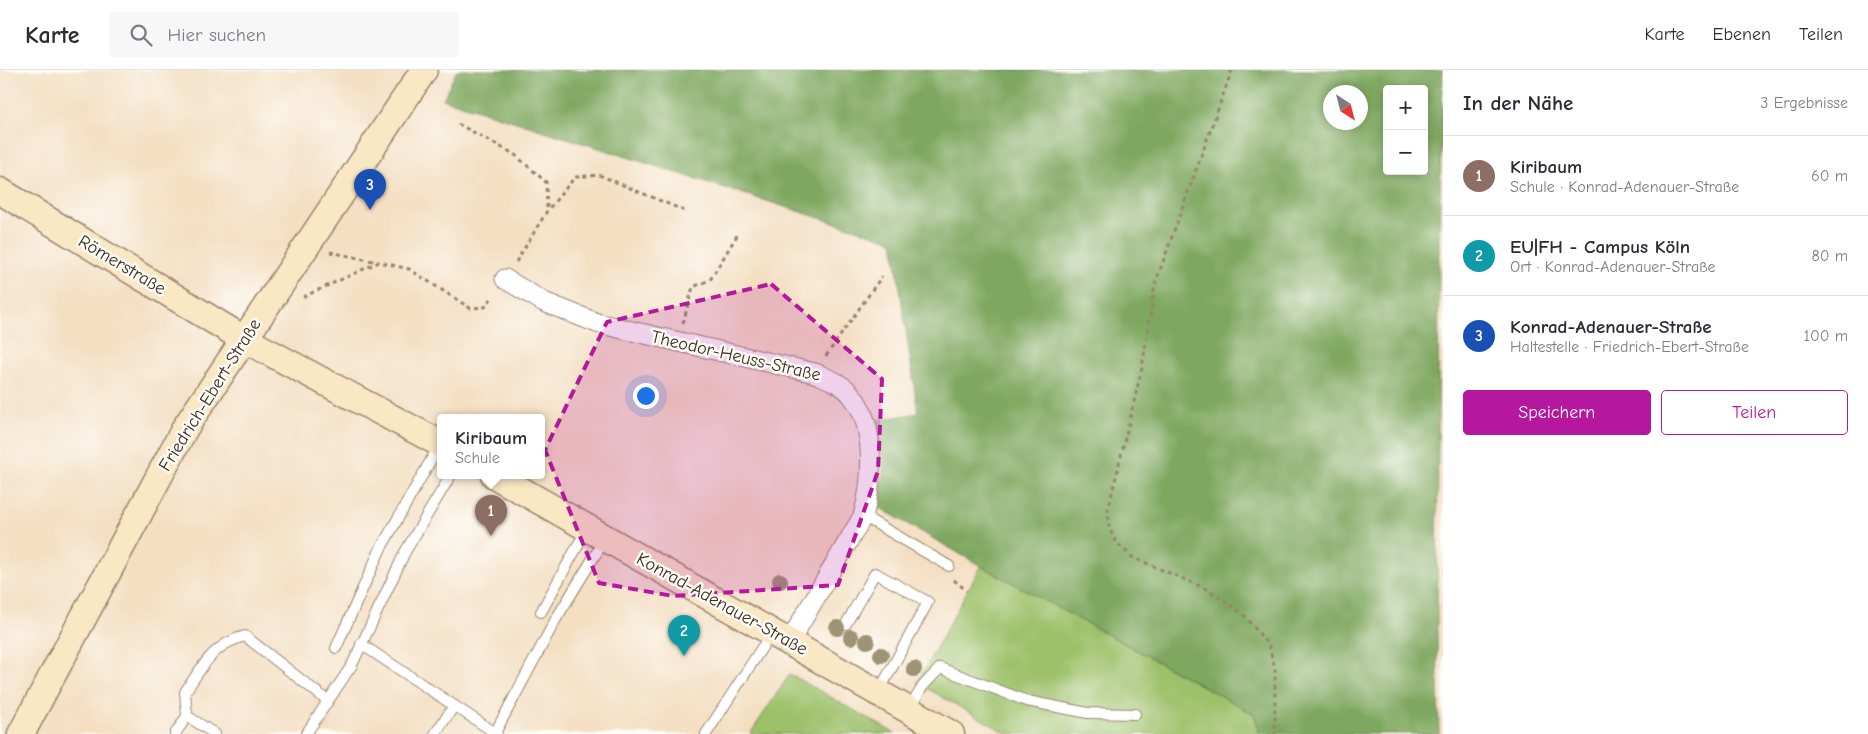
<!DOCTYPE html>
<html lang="de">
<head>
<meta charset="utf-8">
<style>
  :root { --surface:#fff; --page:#f7f7f7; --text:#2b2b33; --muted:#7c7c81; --line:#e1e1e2; --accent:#b5179e }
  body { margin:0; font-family:"Comic Neue",sans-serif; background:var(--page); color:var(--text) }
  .controls { position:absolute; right:15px; top:15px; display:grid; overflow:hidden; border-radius:5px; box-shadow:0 2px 8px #0003 }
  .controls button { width:45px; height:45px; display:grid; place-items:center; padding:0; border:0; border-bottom:1px solid var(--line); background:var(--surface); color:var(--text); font:25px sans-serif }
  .compass { position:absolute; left:1323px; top:15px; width:45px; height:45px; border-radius:50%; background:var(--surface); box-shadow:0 2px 8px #0003; rotate:144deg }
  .you { position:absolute; left:645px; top:325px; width:18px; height:18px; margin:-12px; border:4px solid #fff; border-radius:50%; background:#1a73e8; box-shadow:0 0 0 8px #1a73e833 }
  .badge { display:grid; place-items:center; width:32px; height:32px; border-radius:50%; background:var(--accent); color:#fff; font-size:16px; font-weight:700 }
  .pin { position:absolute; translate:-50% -41px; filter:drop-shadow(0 1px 2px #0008) }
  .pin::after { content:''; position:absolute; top:26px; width:18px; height:15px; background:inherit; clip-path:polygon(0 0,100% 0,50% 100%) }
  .popup { position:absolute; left:437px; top:344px; width:108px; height:65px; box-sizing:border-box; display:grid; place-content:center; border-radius:5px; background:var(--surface); filter:drop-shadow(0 1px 4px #0005); font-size:16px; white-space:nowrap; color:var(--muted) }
  .popup b { font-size:19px; color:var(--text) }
  .popup::after { content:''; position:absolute; left:50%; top:100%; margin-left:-10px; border:10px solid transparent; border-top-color:var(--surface) }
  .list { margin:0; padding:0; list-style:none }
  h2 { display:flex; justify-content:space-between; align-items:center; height:65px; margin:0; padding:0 20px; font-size:21px }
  h2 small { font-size:16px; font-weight:400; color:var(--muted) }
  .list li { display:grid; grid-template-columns:32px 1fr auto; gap:15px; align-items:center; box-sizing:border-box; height:80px; padding:0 20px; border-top:1px solid var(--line) }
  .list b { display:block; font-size:19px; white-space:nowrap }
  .list p { margin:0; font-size:16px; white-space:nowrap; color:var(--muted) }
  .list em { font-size:16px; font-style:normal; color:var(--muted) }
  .actions { display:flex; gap:10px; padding:15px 20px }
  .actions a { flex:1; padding:11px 0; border:1px solid var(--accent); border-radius:5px; text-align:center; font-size:18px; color:var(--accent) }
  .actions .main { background:var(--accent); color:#fff }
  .icon { flex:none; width:28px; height:28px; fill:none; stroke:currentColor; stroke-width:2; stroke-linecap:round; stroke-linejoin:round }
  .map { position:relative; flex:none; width:1443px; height:664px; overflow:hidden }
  header { display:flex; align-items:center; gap:30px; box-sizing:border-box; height:70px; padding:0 25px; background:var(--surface); border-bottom:1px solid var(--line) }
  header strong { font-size:24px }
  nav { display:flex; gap:28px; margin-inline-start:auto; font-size:18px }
  .search { width:350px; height:45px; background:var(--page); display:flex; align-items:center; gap:12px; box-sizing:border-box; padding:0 18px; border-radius:5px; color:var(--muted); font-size:19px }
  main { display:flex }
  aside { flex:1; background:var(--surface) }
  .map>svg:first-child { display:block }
  .green { fill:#9dc16b; stroke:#6c7644 }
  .forest { fill:#7ea75f; stroke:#5c683e; fill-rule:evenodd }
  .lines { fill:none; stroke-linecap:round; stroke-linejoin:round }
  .lane-casing { stroke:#988470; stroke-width:12 }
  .street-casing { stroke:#988470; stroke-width:21 }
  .secondary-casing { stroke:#988470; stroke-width:29 }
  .path { stroke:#988470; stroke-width:3; stroke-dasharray:4 4; stroke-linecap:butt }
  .lane { stroke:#fff; stroke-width:10 }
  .street { stroke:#fff; stroke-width:19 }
  .secondary { stroke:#fae7c3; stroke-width:26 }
  .tree { fill:#9e9475 }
  .marked { fill:#b5179e; fill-opacity:0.2; stroke:#b5179e; stroke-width:4; stroke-dasharray:10 6; stroke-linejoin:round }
  .labels { text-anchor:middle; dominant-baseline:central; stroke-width:5; stroke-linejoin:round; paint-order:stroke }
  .street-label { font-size:18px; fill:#3b2a1e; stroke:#fdfcf7 }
</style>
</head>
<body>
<header>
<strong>Karte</strong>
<div class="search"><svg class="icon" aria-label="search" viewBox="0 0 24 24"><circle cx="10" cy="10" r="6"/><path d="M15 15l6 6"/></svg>Hier suchen</div>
<nav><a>Karte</a><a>Ebenen</a><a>Teilen</a></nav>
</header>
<main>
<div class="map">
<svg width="1443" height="664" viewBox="0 0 1443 664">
  <rect width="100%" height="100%" fill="#fdfcf7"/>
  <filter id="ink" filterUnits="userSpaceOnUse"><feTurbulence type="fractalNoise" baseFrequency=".02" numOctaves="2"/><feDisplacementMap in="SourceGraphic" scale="10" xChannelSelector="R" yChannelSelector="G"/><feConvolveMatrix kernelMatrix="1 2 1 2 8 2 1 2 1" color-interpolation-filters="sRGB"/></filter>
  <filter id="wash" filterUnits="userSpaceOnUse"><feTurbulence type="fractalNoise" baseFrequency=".0096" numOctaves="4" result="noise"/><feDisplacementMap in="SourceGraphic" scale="20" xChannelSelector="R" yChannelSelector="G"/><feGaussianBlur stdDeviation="1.12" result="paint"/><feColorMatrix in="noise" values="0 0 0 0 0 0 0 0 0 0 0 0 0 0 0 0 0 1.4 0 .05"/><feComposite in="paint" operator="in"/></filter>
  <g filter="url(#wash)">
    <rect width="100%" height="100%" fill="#f4dfc3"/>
    <g class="green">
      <path d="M981 496 1254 644 1260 664H1008L917 613Z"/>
      <path d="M790 604 896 664H750Z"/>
    </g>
    <path class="forest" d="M457 0H1443L1439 168 1437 558 1439 664H1260L1254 644 981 496 880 438 883 397 878 350 918 343 893 171 443 29ZM1387 19H1424V101H1387ZM1330 22H1360V52H1330Z"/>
  </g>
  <g filter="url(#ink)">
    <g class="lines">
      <defs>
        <g id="lane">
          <path d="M863 446 949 496"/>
          <path d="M541 542 587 459"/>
          <path d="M846 554 875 503 928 532 878 623"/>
          <path d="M361 574 497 664"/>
          <path d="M336 578 380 480 440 374"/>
          <path d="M909 639 923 616 940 598 1027 631 1088 643 1135 644"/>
          <path d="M187 646 215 664"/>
          <path d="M495 663 556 549 605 469"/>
          <path d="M175 664 187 646 185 622C202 597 213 574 245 566L328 631"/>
          <path d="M306 664 352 595 405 482 451 405"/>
          <path d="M435 664 454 636"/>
          <path d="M706 664 772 562"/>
        </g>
        <path id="street" d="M505 209 544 232 597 253 815 303C829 309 844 314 853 327 876 356 873 413 863 446L790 571"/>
        <g id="secondary">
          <path d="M0 121 244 269 441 374"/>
          <path d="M494 405 951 664"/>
          <path d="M21 664 185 358 424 0"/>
        </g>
      </defs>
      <use href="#lane" class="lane-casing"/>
      <use href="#street" class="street-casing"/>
      <use href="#secondary" class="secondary-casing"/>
      <g class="path">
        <path d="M1232 0 1155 214 1142 298 1108 440 1109 458 1116 472 1132 487 1209 520 1244 545 1269 576 1275 599V664"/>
        <path d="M458 54 514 84 546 112 547 140"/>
        <path d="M330 182 378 192"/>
        <path d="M516 192 547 141 575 107 599 105 685 141"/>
        <path d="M303 227 379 192 409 199 470 238 485 237 493 226"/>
        <path d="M683 253 693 217 710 210 739 162"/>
        <path d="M826 286 882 206"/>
        <path d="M954 510 967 521"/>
      </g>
      <use href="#lane" class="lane"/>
      <use href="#street" class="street"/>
      <use href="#secondary" class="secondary"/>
    </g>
    <g class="tree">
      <circle cx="780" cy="511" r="8"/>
      <circle cx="837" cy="558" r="8"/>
      <circle cx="851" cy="567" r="8"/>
      <circle cx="867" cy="571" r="8"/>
      <circle cx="881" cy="585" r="8"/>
      <circle cx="914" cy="599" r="8"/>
    </g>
  </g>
  <path class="marked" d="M771 214 882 309 878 401 838 515 673 526 599 513 545 380 607 252Z"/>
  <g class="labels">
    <g class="street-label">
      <text transform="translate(122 195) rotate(31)">Römerstraße</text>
      <text transform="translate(736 286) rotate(13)">Theodor-Heuss-Straße</text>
      <text transform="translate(210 325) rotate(-58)">Friedrich-Ebert-Straße</text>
      <text transform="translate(722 534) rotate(29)">Konrad-Adenauer-Straße</text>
    </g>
  </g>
</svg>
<div class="controls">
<button>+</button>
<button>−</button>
</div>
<svg class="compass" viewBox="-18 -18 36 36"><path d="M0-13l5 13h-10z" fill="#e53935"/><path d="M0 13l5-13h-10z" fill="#7c7c81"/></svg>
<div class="you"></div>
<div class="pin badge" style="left:491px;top:466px;background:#8d6e63">1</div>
<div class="popup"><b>Kiribaum</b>Schule</div>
<div class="pin badge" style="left:684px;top:586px;background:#0f9aa8">2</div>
<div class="pin badge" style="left:370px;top:140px;background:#1a4fb4">3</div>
</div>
<aside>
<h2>In der Nähe<small>3 Ergebnisse</small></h2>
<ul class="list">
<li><span class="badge" style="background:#8d6e63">1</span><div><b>Kiribaum</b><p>Schule · Konrad-Adenauer-Straße</p></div><em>60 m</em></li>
<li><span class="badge" style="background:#0f9aa8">2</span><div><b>EU|FH - Campus Köln</b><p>Ort · Konrad-Adenauer-Straße</p></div><em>80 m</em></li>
<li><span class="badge" style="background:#1a4fb4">3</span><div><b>Konrad-Adenauer-Straße</b><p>Haltestelle · Friedrich-Ebert-Straße</p></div><em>100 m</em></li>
</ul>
<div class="actions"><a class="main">Speichern</a><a>Teilen</a></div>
</aside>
</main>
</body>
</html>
